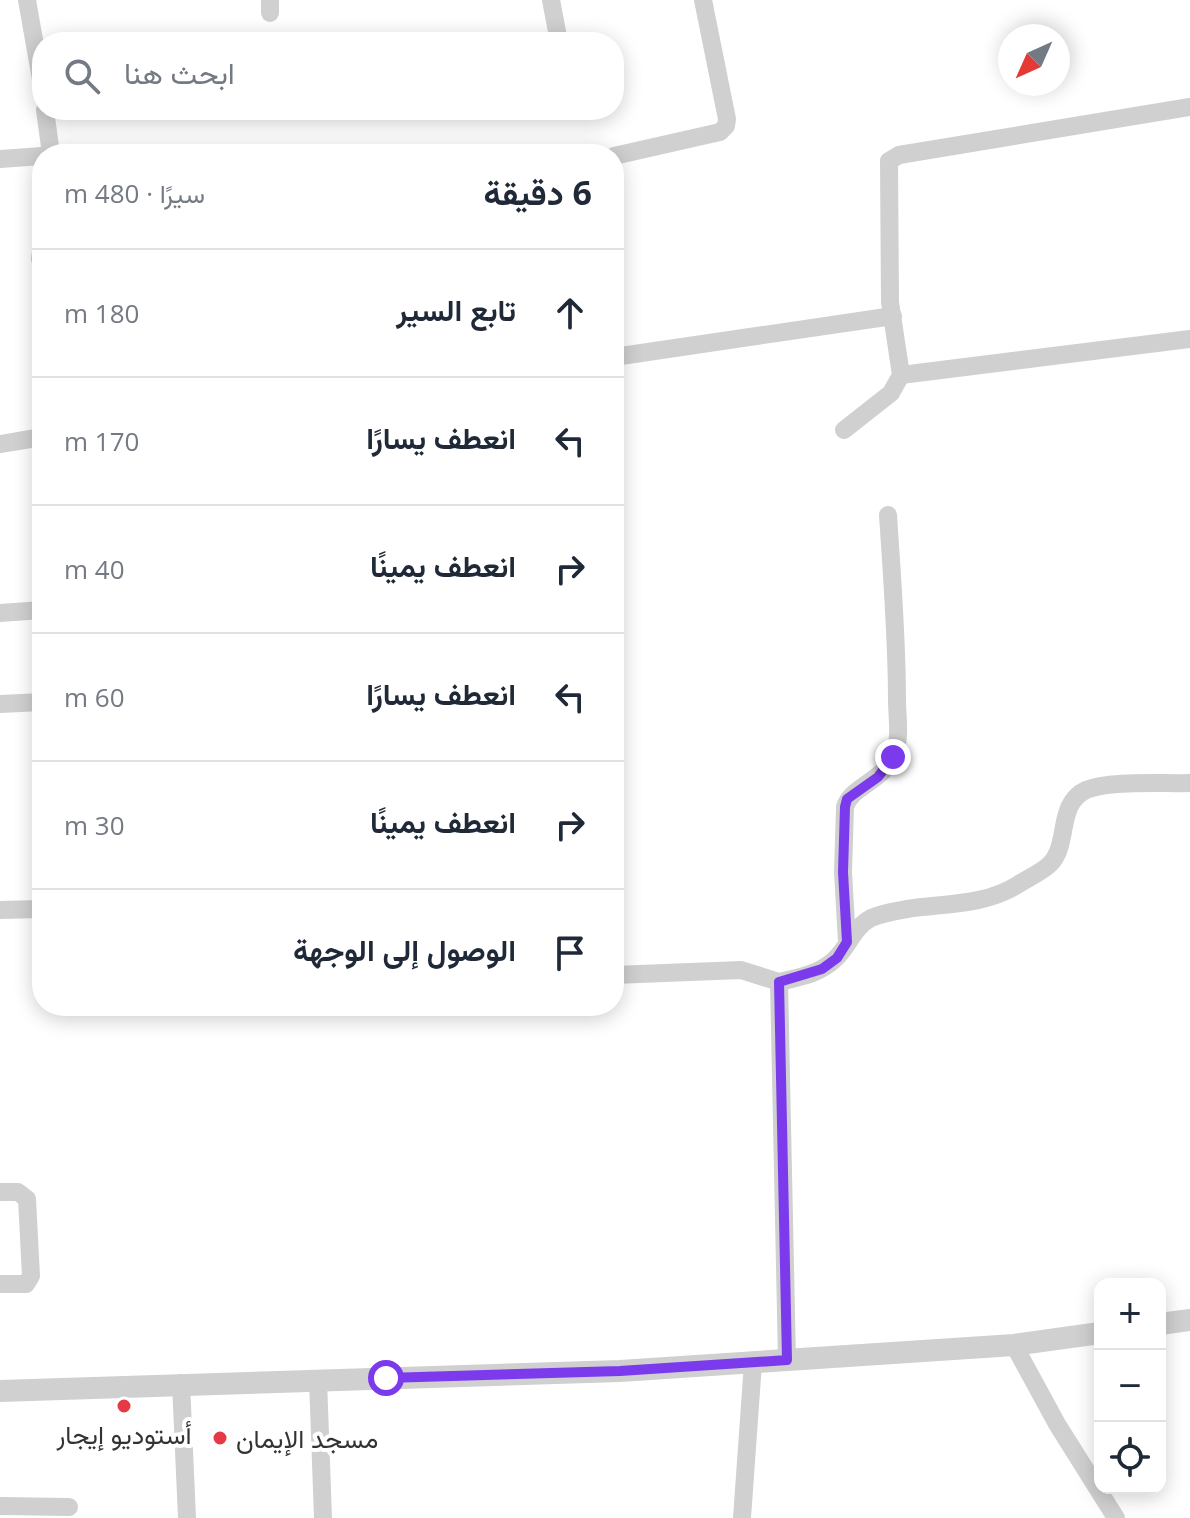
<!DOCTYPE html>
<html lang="ar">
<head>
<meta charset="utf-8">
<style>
  :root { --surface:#fff; --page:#f6f6f7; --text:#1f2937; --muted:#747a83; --line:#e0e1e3 }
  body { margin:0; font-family:"Open Sans",Vazirmatn,sans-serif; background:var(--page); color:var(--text); direction:rtl }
  .controls { position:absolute; right:24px; bottom:24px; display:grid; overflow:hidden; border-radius:16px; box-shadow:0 4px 20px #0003 }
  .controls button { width:72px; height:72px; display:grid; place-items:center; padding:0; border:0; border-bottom:2px solid var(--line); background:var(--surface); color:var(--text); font:40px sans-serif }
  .compass { position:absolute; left:998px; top:24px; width:72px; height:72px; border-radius:50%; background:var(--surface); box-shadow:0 4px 20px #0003; rotate:225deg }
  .stop { position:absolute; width:24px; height:24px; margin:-18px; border:6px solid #7c3aed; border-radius:50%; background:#fff }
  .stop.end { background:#7c3aed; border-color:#fff; box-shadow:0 2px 8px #0008 }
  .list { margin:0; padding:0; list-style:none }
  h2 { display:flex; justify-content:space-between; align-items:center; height:104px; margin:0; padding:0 32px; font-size:34px }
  h2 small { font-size:26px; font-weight:400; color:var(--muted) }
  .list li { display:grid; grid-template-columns:52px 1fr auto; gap:24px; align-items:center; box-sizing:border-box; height:128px; padding:0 32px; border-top:2px solid var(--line) }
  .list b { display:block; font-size:30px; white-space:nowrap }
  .list em { font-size:26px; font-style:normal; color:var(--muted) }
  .icon { flex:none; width:44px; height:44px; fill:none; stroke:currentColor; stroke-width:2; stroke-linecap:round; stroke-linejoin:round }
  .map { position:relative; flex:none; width:1190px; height:1518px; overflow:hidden; direction:ltr }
  .search { position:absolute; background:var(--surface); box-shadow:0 4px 20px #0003; left:32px; top:32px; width:592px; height:88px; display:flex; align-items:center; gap:20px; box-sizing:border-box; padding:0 28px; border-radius:32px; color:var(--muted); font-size:30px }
  .panel { position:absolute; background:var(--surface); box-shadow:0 4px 20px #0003; left:32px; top:144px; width:592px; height:872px; border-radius:32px; direction:rtl }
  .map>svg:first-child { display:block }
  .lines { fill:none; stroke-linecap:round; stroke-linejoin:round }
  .minor { stroke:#d0d0d0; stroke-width:18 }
  .tertiary { stroke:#d0d0d0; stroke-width:22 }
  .route { stroke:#7c3aed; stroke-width:10 }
  .poi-dot { fill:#e63946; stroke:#fff; stroke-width:3 }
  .labels { text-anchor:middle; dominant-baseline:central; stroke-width:8; stroke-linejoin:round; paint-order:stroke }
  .poi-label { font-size:26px; fill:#333; stroke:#fff }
</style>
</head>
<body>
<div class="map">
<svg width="1190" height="1518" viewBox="0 0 1190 1518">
  <rect width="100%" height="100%" fill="#fff"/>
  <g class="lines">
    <g class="minor">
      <path d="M27 0 42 85"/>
      <path d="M270 0V13"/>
      <path d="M551 0 559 42"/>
      <path d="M45 110 51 154"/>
      <path d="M614 156 720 132 726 126 727 119 703 0"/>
      <path d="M0 159 42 156"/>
      <path d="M40 259 42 245"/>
      <path d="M614 357 893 316"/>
      <path d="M901 375 1190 339"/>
      <path d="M844 430 891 393 901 375 890 302 889 161 899 155 1190 107"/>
      <path d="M0 444 42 437"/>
      <path d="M0 613 42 610"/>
      <path d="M0 704 42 702"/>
      <path d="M0 910 42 909"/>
      <path d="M847 942 843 872 845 807C851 786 884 781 894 755 901 738 897 717 897 700 897 638 892 576 888 515"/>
      <path d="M614 975 741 970 779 982 787 1360"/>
      <path d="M779 982C799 977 820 974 835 959 849 946 853 928 871 918 882 913 895 911 907 909 946 903 984 906 1019 884 1028 878 1042 872 1050 864 1070 844 1056 804 1086 790 1109 780 1164 784 1190 783"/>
      <path d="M0 1192H18L27 1199 31 1276 26 1284H0"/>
      <path d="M1014 1345 1057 1424 1116 1518"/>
      <path d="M318 1380 323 1518"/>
      <path d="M181 1383 187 1518"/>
      <path d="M0 1506 69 1507"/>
      <path d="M742 1518 753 1363"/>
    </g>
    <g class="tertiary">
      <path d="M1160 1324 1190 1320"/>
      <path d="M0 1391 620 1371 1014 1345 1100 1333"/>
    </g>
  </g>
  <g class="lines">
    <path class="route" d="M386 1378 620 1371 787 1360 779 982 822 969 837 958 847 942 843 872 845 807 847 799 878 777 893 757"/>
  </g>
  <g class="poi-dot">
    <circle cx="124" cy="1406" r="8"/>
    <circle cx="220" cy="1438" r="8"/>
  </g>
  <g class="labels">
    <g class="poi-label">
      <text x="124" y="1434">أستوديو إيجار</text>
      <text x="236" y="1438" text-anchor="start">مسجد الإيمان</text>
    </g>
  </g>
</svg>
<div class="controls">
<button>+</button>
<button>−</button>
<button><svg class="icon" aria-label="locate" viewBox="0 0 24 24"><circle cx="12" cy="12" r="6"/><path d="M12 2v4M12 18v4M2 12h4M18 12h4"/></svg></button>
</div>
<svg class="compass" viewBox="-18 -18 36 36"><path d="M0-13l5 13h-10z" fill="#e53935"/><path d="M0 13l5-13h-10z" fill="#747a83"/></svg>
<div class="stop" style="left:386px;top:1378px"></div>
<div class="stop end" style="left:893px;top:757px"></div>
<div class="search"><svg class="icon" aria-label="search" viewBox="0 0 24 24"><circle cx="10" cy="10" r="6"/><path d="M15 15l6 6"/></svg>ابحث هنا</div>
<section class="panel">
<h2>6 دقيقة<small>سيرًا · 480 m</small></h2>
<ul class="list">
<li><svg class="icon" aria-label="ahead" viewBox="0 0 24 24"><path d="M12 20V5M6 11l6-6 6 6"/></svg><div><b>تابع السير</b></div><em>180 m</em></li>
<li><svg class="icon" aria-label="left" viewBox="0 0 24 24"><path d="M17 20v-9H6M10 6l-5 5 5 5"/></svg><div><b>انعطف يسارًا</b></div><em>170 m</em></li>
<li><svg class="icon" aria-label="right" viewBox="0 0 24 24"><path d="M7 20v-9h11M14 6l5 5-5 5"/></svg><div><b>انعطف يمينًا</b></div><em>40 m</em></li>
<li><svg class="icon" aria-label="left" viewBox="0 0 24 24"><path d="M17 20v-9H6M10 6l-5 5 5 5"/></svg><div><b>انعطف يسارًا</b></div><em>60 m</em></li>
<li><svg class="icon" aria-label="right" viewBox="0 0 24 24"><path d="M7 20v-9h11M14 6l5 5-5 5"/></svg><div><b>انعطف يمينًا</b></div><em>30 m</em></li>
<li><svg class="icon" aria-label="arrive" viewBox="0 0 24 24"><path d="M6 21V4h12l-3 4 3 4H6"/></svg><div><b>الوصول إلى الوجهة</b></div></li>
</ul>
</section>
</div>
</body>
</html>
